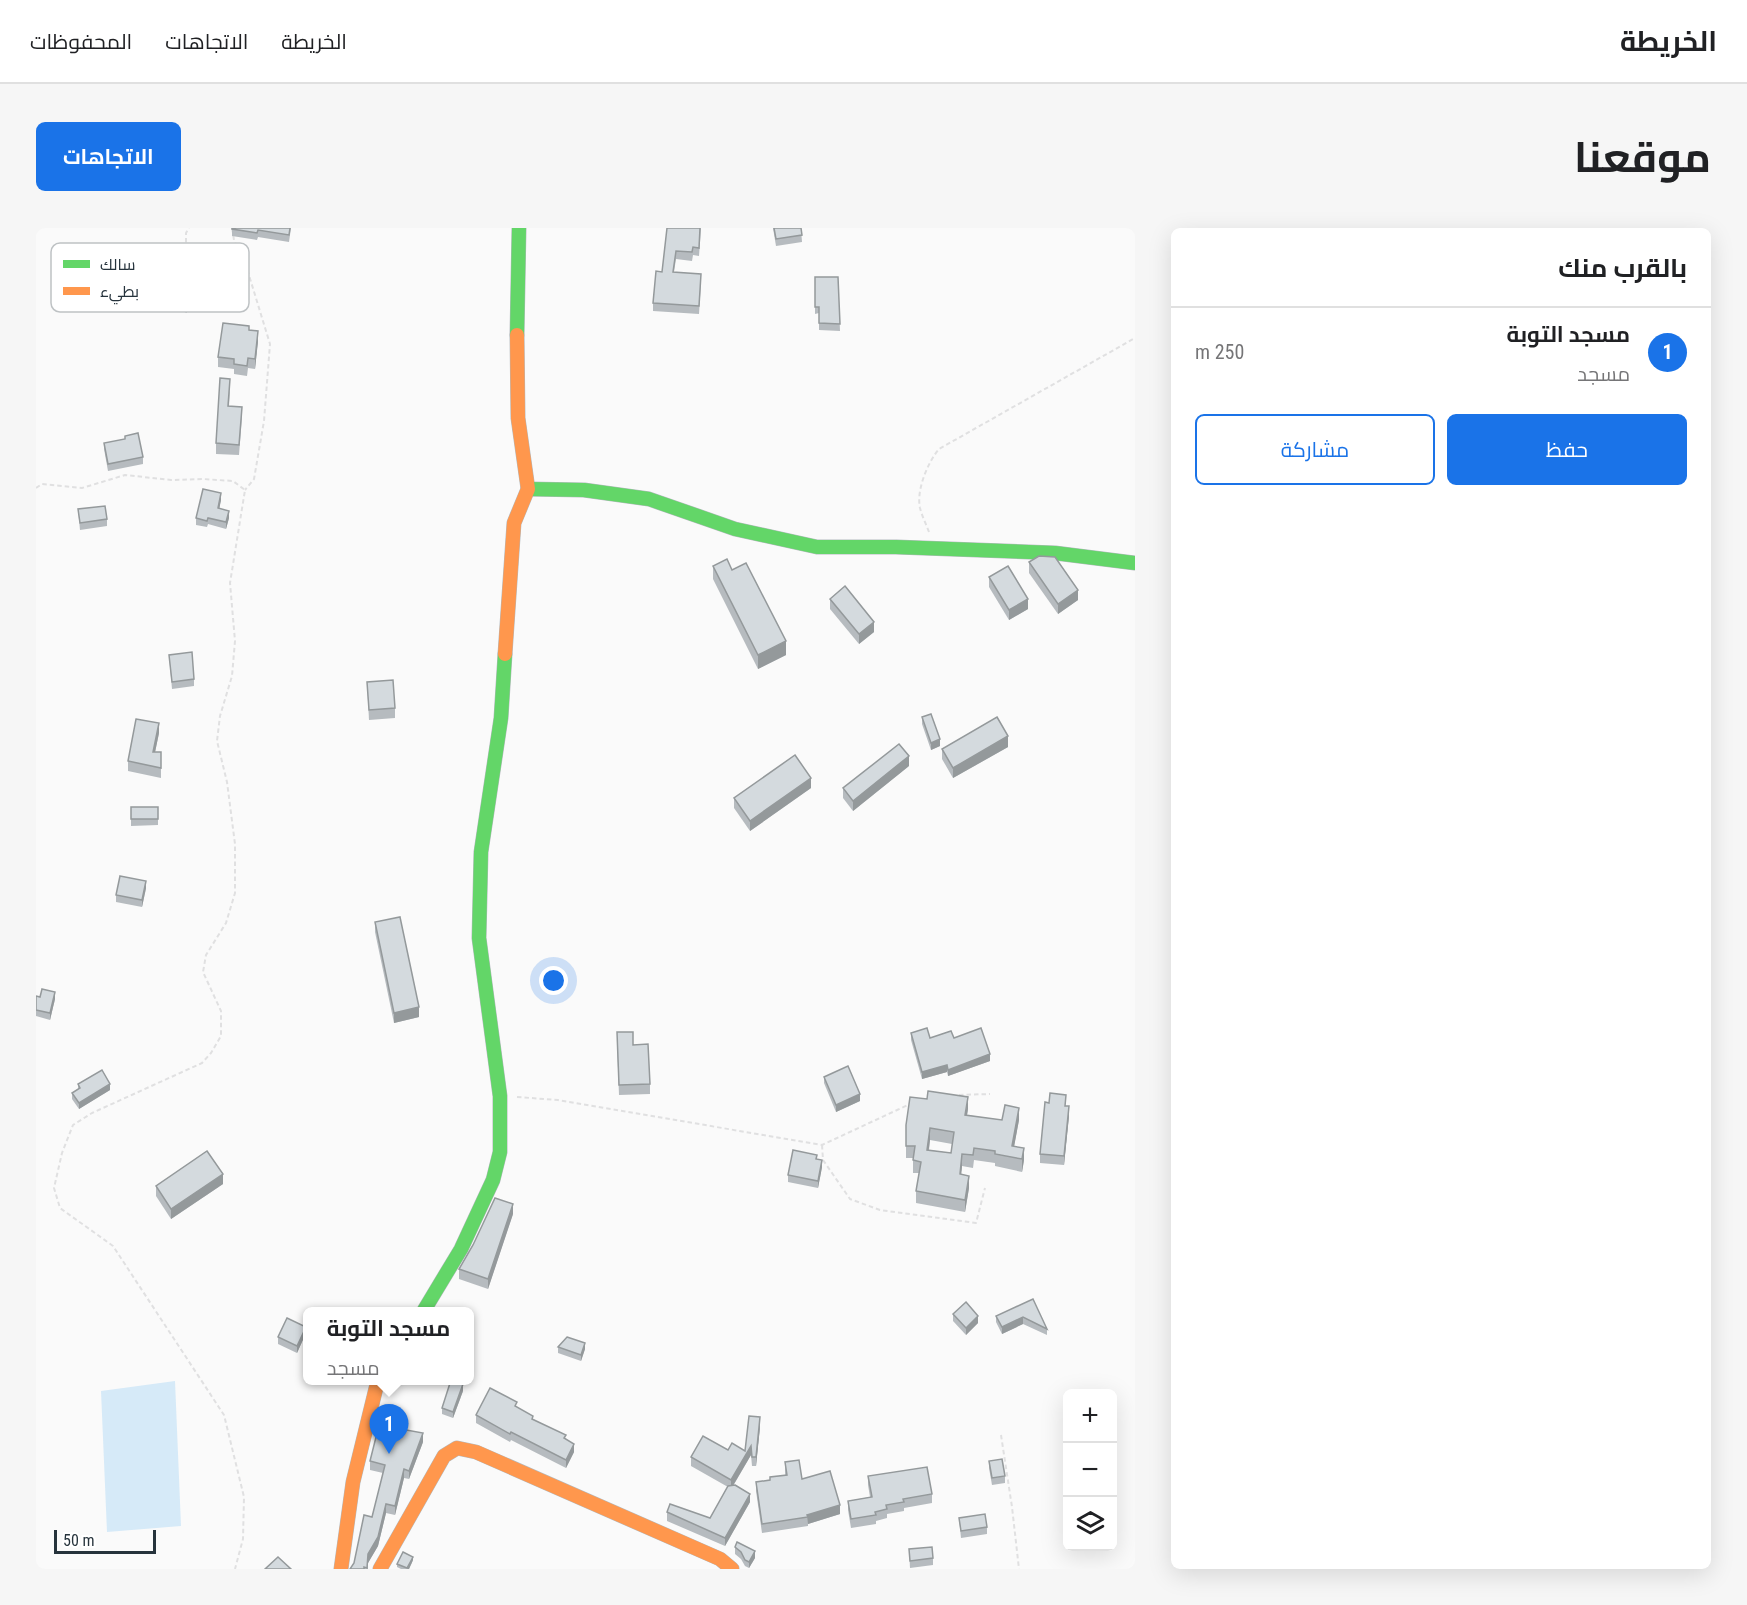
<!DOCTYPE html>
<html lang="ar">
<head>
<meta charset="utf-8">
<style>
  :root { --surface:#fff; --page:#f6f6f6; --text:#202124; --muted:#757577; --line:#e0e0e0; --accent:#1a73e8 }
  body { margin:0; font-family:"Roboto Condensed",Cairo,sans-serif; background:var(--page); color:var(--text); direction:rtl }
  .controls { position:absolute; right:18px; bottom:18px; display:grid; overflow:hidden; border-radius:9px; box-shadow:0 6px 24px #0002 }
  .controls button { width:54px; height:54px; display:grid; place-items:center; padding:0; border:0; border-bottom:2px solid var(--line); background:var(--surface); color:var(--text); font:30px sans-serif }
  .scale { position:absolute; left:18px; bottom:15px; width:102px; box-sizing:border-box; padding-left:6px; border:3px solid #26333c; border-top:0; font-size:16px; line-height:21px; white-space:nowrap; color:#26333c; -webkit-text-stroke:4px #fff; paint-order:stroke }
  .you { position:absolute; left:518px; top:753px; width:21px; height:21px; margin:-15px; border:4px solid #fff; border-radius:50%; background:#1a73e8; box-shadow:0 0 0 9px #1a73e833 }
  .badge { display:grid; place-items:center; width:39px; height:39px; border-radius:50%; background:var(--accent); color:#fff; font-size:20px; font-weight:700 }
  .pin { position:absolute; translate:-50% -50px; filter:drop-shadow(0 2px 3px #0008) }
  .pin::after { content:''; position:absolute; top:32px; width:21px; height:18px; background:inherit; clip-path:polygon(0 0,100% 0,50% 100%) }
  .popup { position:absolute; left:267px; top:1079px; width:171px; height:78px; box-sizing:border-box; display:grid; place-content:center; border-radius:9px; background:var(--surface); filter:drop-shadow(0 2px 4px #0005); font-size:20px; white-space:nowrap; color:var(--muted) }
  .popup b { font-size:22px; color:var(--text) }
  .popup::after { content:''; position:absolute; left:50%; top:100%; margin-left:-12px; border:12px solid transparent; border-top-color:var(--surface) }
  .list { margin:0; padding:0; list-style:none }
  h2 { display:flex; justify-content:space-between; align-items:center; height:78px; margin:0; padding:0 24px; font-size:26px }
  h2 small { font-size:20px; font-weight:400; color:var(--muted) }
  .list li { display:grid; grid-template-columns:39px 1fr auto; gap:18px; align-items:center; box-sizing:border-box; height:90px; padding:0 24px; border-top:2px solid var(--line) }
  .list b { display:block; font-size:22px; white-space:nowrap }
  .list p { margin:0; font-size:20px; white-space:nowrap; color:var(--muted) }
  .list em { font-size:20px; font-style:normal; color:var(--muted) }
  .actions { display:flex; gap:12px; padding:18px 24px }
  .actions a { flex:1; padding:14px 0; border:2px solid var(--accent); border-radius:9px; text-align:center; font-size:21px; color:var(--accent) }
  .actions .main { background:var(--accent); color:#fff }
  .icon { flex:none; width:33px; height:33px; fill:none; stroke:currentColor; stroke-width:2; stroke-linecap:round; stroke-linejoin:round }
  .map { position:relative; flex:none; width:1099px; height:1341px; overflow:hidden; direction:ltr; border-radius:9px }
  header { display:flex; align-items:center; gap:36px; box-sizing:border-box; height:84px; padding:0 30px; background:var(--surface); border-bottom:2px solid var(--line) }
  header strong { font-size:28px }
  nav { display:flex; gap:33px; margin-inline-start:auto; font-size:21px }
  .intro { display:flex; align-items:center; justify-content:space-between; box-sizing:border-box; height:144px; padding:0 36px }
  h1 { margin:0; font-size:42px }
  .button { padding:15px 27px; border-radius:9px; background:var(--accent); color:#fff; font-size:21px; font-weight:700 }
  main { display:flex; gap:36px; padding:0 36px }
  aside { flex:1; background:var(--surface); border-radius:9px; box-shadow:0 6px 24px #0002 }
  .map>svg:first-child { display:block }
  .green { fill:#d6eaf8 }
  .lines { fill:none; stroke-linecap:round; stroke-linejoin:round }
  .fast-casing { stroke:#b3b9bd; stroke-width:15 }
  .slow-casing { stroke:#b3b9bd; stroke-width:15 }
  .path { stroke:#e0e0e1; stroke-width:2; stroke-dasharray:4.5 3; stroke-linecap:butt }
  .fast { stroke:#63d668; stroke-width:14 }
  .slow { stroke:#ff974d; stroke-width:14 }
  .wall { fill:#b6bbbf; fill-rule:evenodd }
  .shaded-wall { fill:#94999b }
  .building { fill:#d4dade; stroke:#94999b; stroke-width:1.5; fill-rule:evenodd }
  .key { fill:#fff; stroke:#bec2c4; stroke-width:1.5 }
  .key-label { font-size:16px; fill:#26333c }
</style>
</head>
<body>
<header>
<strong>الخريطة</strong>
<nav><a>الخريطة</a><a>الاتجاهات</a><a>المحفوظات</a></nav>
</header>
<div class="intro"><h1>موقعنا</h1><a class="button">الاتجاهات</a></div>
<main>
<aside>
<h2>بالقرب منك<small></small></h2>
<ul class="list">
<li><span class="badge">1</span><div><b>مسجد التوبة</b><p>مسجد</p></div><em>250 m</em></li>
</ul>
<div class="actions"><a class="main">حفظ</a><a>مشاركة</a></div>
</aside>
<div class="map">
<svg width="1099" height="1341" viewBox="0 0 1099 1341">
  <rect width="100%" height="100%" fill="#fafafa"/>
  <path class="green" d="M139 1153 145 1298 71 1304 65 1163Z"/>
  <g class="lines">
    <defs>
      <g id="fast">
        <path d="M481 107 483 0"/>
        <path d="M492 261 548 262 613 271 699 301 781 319H860L1019 325 1099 335"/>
        <path d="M387 1084 425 1021 457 952 464 924V868L443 710 445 624 465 490 469 426"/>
      </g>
      <g id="slow">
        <path d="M469 426 478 295 492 261 482 190 481 107"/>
        <path d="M305 1341 317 1254 340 1160 345 1152"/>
        <path d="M344 1341 408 1228 421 1220 440 1224 684 1331 696 1341"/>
      </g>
    </defs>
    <use href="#fast" class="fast-casing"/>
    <use href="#slow" class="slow-casing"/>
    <g class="path">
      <path d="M196 0 198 12 212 44 234 116 228 193 218 251 209 262"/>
      <path d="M150 22V5L153 0"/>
      <path d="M0 260 6 256 46 260 89 247 135 252 167 251 197 253 209 262 194 355 199 413 196 448 184 488 181 513 191 554 199 616V665L190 695 170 727 167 744 185 783V808L175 825 166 835 56 885 37 897 26 925 18 960 24 980 77 1018 188 1187 208 1269 207 1311 199 1341"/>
      <path d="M893 304C890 296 886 288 884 280 880 262 892 234 903 221L1099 110"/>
      <path d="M923 867 954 866"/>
      <path d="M481 869 522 872 786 917 874 876"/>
      <path d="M786 917 787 932 814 971 844 982 940 995 949 960"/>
      <path d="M965 1207 976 1279 983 1341"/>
    </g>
    <use href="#fast" class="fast"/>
    <use href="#slow" class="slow"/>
  </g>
  <g class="wall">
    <path d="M196 0H255L253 14 222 9 221 12 196 8Z"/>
    <path d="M665 0 663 28 657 27 656 33 640 31 638 44 665 54 663 86 617 83V75L626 44 629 23Z"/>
    <path d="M737 0H765L766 14 740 18Z"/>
    <path d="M779 49H802L804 103 783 102V85L779 86Z"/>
    <path d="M121 57 158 75 150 85 121 64Z"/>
    <path d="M213 102 222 113 219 141 212 140 211 148 198 146V141L182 139V129Z"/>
    <path d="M194 161 193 178 206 189 203 227 180 226V215Z"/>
    <path d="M68 215 107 229V236L72 243 68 221Z"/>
    <path d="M185 272 183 281 193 290 190 301 172 296 171 299 160 297V290Z"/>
    <path d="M42 281 71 291V298L44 302Z"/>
    <path d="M993 334 1042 372 1022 386 993 345Z"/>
    <path d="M677 338 696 342 750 427 722 441 677 351Z"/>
    <path d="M953 349 992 381 973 392 953 359Z"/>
    <path d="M794 371 838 404 823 416 794 381Z"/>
    <path d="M133 427 158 451V458L136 461Z"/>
    <path d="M331 454 359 480V490L333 492Z"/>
    <path d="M886 489 904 518 895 522 886 496Z"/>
    <path d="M123 505 119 524 125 540V550L92 543V533Z"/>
    <path d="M972 519 917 550 906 531V521Z"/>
    <path d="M873 538 817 583 807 570V560Z"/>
    <path d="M775 560 714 603 698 580V570Z"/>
    <path d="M95 579H122V597L95 598Z"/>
    <path d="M110 660 106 679 80 674V667Z"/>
    <path d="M339 694 383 789 358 795 339 704Z"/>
    <path d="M0 768 19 771 14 792 0 788Z"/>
    <path d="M875 805 894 810H918L954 833 912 848 911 844 886 851 875 812Z"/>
    <path d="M581 814 597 817 614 856V866L583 867Z"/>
    <path d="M788 849 824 873 800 884 788 855Z"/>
    <path d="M42 856 74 862 43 881 36 871V865L42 862Z"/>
    <path d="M1030 878 1033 888 1028 937 1004 935V926Z"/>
    <path d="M932 881 931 887 966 892H983L978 918 988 932 986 944 959 938V935L938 932 937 940 926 938 925 947 933 960 929 984 880 975V963L883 945H877V930H870V897ZM894 912 916 916 915 925 893 922Z"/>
    <path d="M781 931 786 939 782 960 752 954V947Z"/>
    <path d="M187 956 135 991 120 968V958Z"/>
    <path d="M477 986 452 1061 423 1051V1041L437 1017Z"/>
    <path d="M997 1071 1011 1101V1107L987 1096 966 1106 960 1094V1088Z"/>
    <path d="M917 1086 942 1095 930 1107 917 1093Z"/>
    <path d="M270 1105 261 1125 242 1116V1109Z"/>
    <path d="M522 1119 549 1121 545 1133 522 1125Z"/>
    <path d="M427 1163 417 1190 406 1186V1180Z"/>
    <path d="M481 1179 497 1191 530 1211 538 1224 530 1240 475 1212 474 1214 440 1195V1187Z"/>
    <path d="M724 1199 720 1238H716L715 1227 697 1258 714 1274 689 1318 631 1293V1284L674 1290 692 1259 655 1238V1229L692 1222 709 1223Z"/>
    <path d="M387 1214 373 1251 368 1250 359 1287 350 1285 342 1318 332 1335V1341H314L318 1335 336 1289 347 1245 334 1242V1233Z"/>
    <path d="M953 1233 969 1248V1255L956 1257 953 1240Z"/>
    <path d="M749 1234 766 1251 804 1286 772 1296V1298L726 1305 720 1263V1254L734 1252 749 1247Z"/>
    <path d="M832 1248 896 1266V1275L868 1280V1283L851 1286V1290L840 1293V1296L815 1300 812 1282V1273L834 1269 832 1257Z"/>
    <path d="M923 1290 951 1299V1306L925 1310Z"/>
    <path d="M699 1319 719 1330 713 1340 709 1338 705 1331 699 1326Z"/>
    <path d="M873 1321 897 1330V1337L874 1340Z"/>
    <path d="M377 1332 373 1341H365L361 1339V1336Z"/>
  </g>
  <g class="shaded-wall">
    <path d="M158 69V75L150 85V79Z"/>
    <path d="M222 103V113L219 141V131Z"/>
    <path d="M185 265V272L182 287V280Z"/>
    <path d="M193 283V290L190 301V294Z"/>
    <path d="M1042 362V372L1022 386V376Z"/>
    <path d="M992 371V381L973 392V382Z"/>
    <path d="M838 394V404L823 416V406Z"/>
    <path d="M750 413V427L722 441V427Z"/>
    <path d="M123 495V505L117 534V524Z"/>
    <path d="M972 508V519L917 550V540Z"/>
    <path d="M904 511V518L895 522V515Z"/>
    <path d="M873 528V538L817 583V573Z"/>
    <path d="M775 550V560L714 603V593Z"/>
    <path d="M110 653V660L106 679V672Z"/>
    <path d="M19 764V771L14 792V785Z"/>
    <path d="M383 779V789L358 795V785Z"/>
    <path d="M954 826V833L912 848V842Z"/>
    <path d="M911 837V844L886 851V844Z"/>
    <path d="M74 856V862L43 881V875Z"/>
    <path d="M824 866V873L800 884V877Z"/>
    <path d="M932 869V881L929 899V887Z"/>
    <path d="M1033 878V888L1028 937V928Z"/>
    <path d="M983 880V892L976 930V918Z"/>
    <path d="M894 900V912L891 934V922Z"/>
    <path d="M988 920V932L986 944V931Z"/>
    <path d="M926 926V938L924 958V946Z"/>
    <path d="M786 932V939L782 960V953Z"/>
    <path d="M187 946V956L135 991V981Z"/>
    <path d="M933 948V960L929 984V972Z"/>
    <path d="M477 976V986L452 1061V1051Z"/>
    <path d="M942 1088V1095L930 1107V1100Z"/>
    <path d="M987 1089V1096L966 1106V1099Z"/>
    <path d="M270 1099V1105L261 1125V1118Z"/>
    <path d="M549 1115V1121L545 1133V1127Z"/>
    <path d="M427 1156V1163L417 1190V1184Z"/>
    <path d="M724 1189V1199L720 1238V1229Z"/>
    <path d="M387 1205V1214L373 1251V1243Z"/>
    <path d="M538 1216V1224L530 1240V1232Z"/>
    <path d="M715 1218V1227L695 1261V1252Z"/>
    <path d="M368 1241V1250L359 1287V1278Z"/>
    <path d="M714 1266V1274L689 1318V1310Z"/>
    <path d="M350 1276V1285L342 1318 332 1335 331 1341 332 1326Z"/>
    <path d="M804 1277V1286L772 1296 771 1287Z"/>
    <path d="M719 1323V1330L713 1340V1334Z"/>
    <path d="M377 1329V1332L373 1341H371Z"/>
  </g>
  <g class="building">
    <path d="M196 0H254L253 7 222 2 221 5 196 1Z"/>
    <path d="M631 0H664L663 20 657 19 656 24 640 23 637 44 665 46 663 78 617 75 620 43 626 44Z"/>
    <path d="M738 0H765L766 7 740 11Z"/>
    <path d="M129 47 158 69 150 79 121 57Z"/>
    <path d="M779 49H802L804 96 783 95V79H779Z"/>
    <path d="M187 95 213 98V102L222 103 219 131 212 130 211 138 198 136V131L182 129Z"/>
    <path d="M184 150 194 151 192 178 206 179 203 217 180 215Z"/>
    <path d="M102 205 107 229 72 236 68 215 89 211V208Z"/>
    <path d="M167 261 185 265 182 280 193 283 190 294 172 290 171 293 160 290Z"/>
    <path d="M69 278 71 291 44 295 42 281Z"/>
    <path d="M1003 328 1019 329 1042 362 1022 376 993 334Z"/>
    <path d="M691 331 696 342 710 335 750 413 722 427 677 338Z"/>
    <path d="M972 338 992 371 973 382 953 349Z"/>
    <path d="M809 358 838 394 823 406 794 371Z"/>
    <path d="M156 424 158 451 136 454 133 427Z"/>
    <path d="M357 452 359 480 333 482 331 454Z"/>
    <path d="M895 486 904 511 895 515 886 489Z"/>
    <path d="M961 489 972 508 917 540 906 521Z"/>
    <path d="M100 491 123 495 117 524H125V540L92 533Z"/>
    <path d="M863 516 873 528 817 573 807 560Z"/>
    <path d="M759 527 775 550 714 593 698 570Z"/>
    <rect x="95" y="579" width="27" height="12"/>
    <path d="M84 648 110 653 106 672 80 667Z"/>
    <path d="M364 689 383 779 358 785 339 694Z"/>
    <path d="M6 761 19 764 14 785 0 782V768L4 769Z"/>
    <path d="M891 800 894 810 915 803 918 810 945 800 954 826 912 842 911 837 886 844 875 805Z"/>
    <path d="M581 804H597V817L612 816 614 856 583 857Z"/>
    <path d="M812 838 824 866 800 877 788 849Z"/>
    <path d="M66 842 74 856 43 875 36 865 44 860 42 856Z"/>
    <path d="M892 863 932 869 929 887 966 892 969 877 983 880 976 918 988 920 986 931 959 926V923L938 920 937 927 926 926 924 946 933 948 929 972 880 963 885 934 877 932 879 918H870V897L874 869 891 871ZM894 900 918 904 915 925 891 922Z"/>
    <path d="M1014 865 1030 867 1029 878H1033L1028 928 1004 926 1009 874 1013 875Z"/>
    <path d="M757 922 781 927 780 931 786 932 782 953 752 947Z"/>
    <path d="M171 923 187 946 135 981 120 958Z"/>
    <path d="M459 970 477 976 452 1051 423 1041 437 1017Z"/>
    <path d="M997 1071 1011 1101 987 1089 966 1099 960 1088Z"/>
    <path d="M930 1074 942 1088 930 1100 917 1086Z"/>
    <path d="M251 1090 270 1099 261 1118 242 1109Z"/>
    <path d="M531 1109 549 1115 545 1127 522 1119Z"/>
    <path d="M415 1152 427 1156 417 1184 406 1180Z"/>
    <path d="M454 1160 481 1174 479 1178 497 1188 496 1191 530 1207 528 1210 538 1216 530 1232 475 1204 474 1206 440 1187Z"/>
    <path d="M713 1188 724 1189 720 1229H716L715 1218 695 1252 655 1229 667 1208 692 1222 696 1215 709 1223Z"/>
    <path d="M343 1197 387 1205 373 1243 368 1241 359 1278 350 1276 342 1309 332 1326 331 1340 328 1339V1341H314L318 1335 328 1287 336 1289 349 1237 334 1233Z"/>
    <path d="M966 1231 969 1248 956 1250 953 1233Z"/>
    <path d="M763 1232 766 1251 794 1243 804 1277 771 1287 772 1289 726 1296 720 1254 734 1252V1249L751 1247 749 1234Z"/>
    <path d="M891 1239 896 1266 867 1271 868 1274 850 1277 851 1281 839 1284 840 1287 815 1291 812 1273 836 1269 832 1248Z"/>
    <path d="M699 1257 714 1266 689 1310 631 1284 634 1276 674 1290 692 1258Z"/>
    <path d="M949 1286 951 1299 925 1303 923 1290Z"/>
    <path d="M701 1314 719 1323 713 1334 709 1332 705 1324 699 1319Z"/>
    <path d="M896 1319 897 1330 874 1333 873 1321Z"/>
    <path d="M367 1324 377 1329 371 1340 361 1336Z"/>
    <path d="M242 1329 255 1341H229Z"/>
  </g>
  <rect x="15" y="15" width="198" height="69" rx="9" class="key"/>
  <rect x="27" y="32" width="27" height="8" fill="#63d668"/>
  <rect x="27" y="59" width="27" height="8" fill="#ff974d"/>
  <g class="key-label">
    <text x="64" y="42">سالك</text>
    <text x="64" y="69">بطيء</text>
  </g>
</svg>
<div class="controls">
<button>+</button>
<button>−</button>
<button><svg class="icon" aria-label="layers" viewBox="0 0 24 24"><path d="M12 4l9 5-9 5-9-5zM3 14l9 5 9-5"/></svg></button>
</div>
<div class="scale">50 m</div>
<div class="you"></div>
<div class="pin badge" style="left:353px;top:1226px">1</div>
<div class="popup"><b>مسجد التوبة</b>مسجد</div>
</div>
</main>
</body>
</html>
